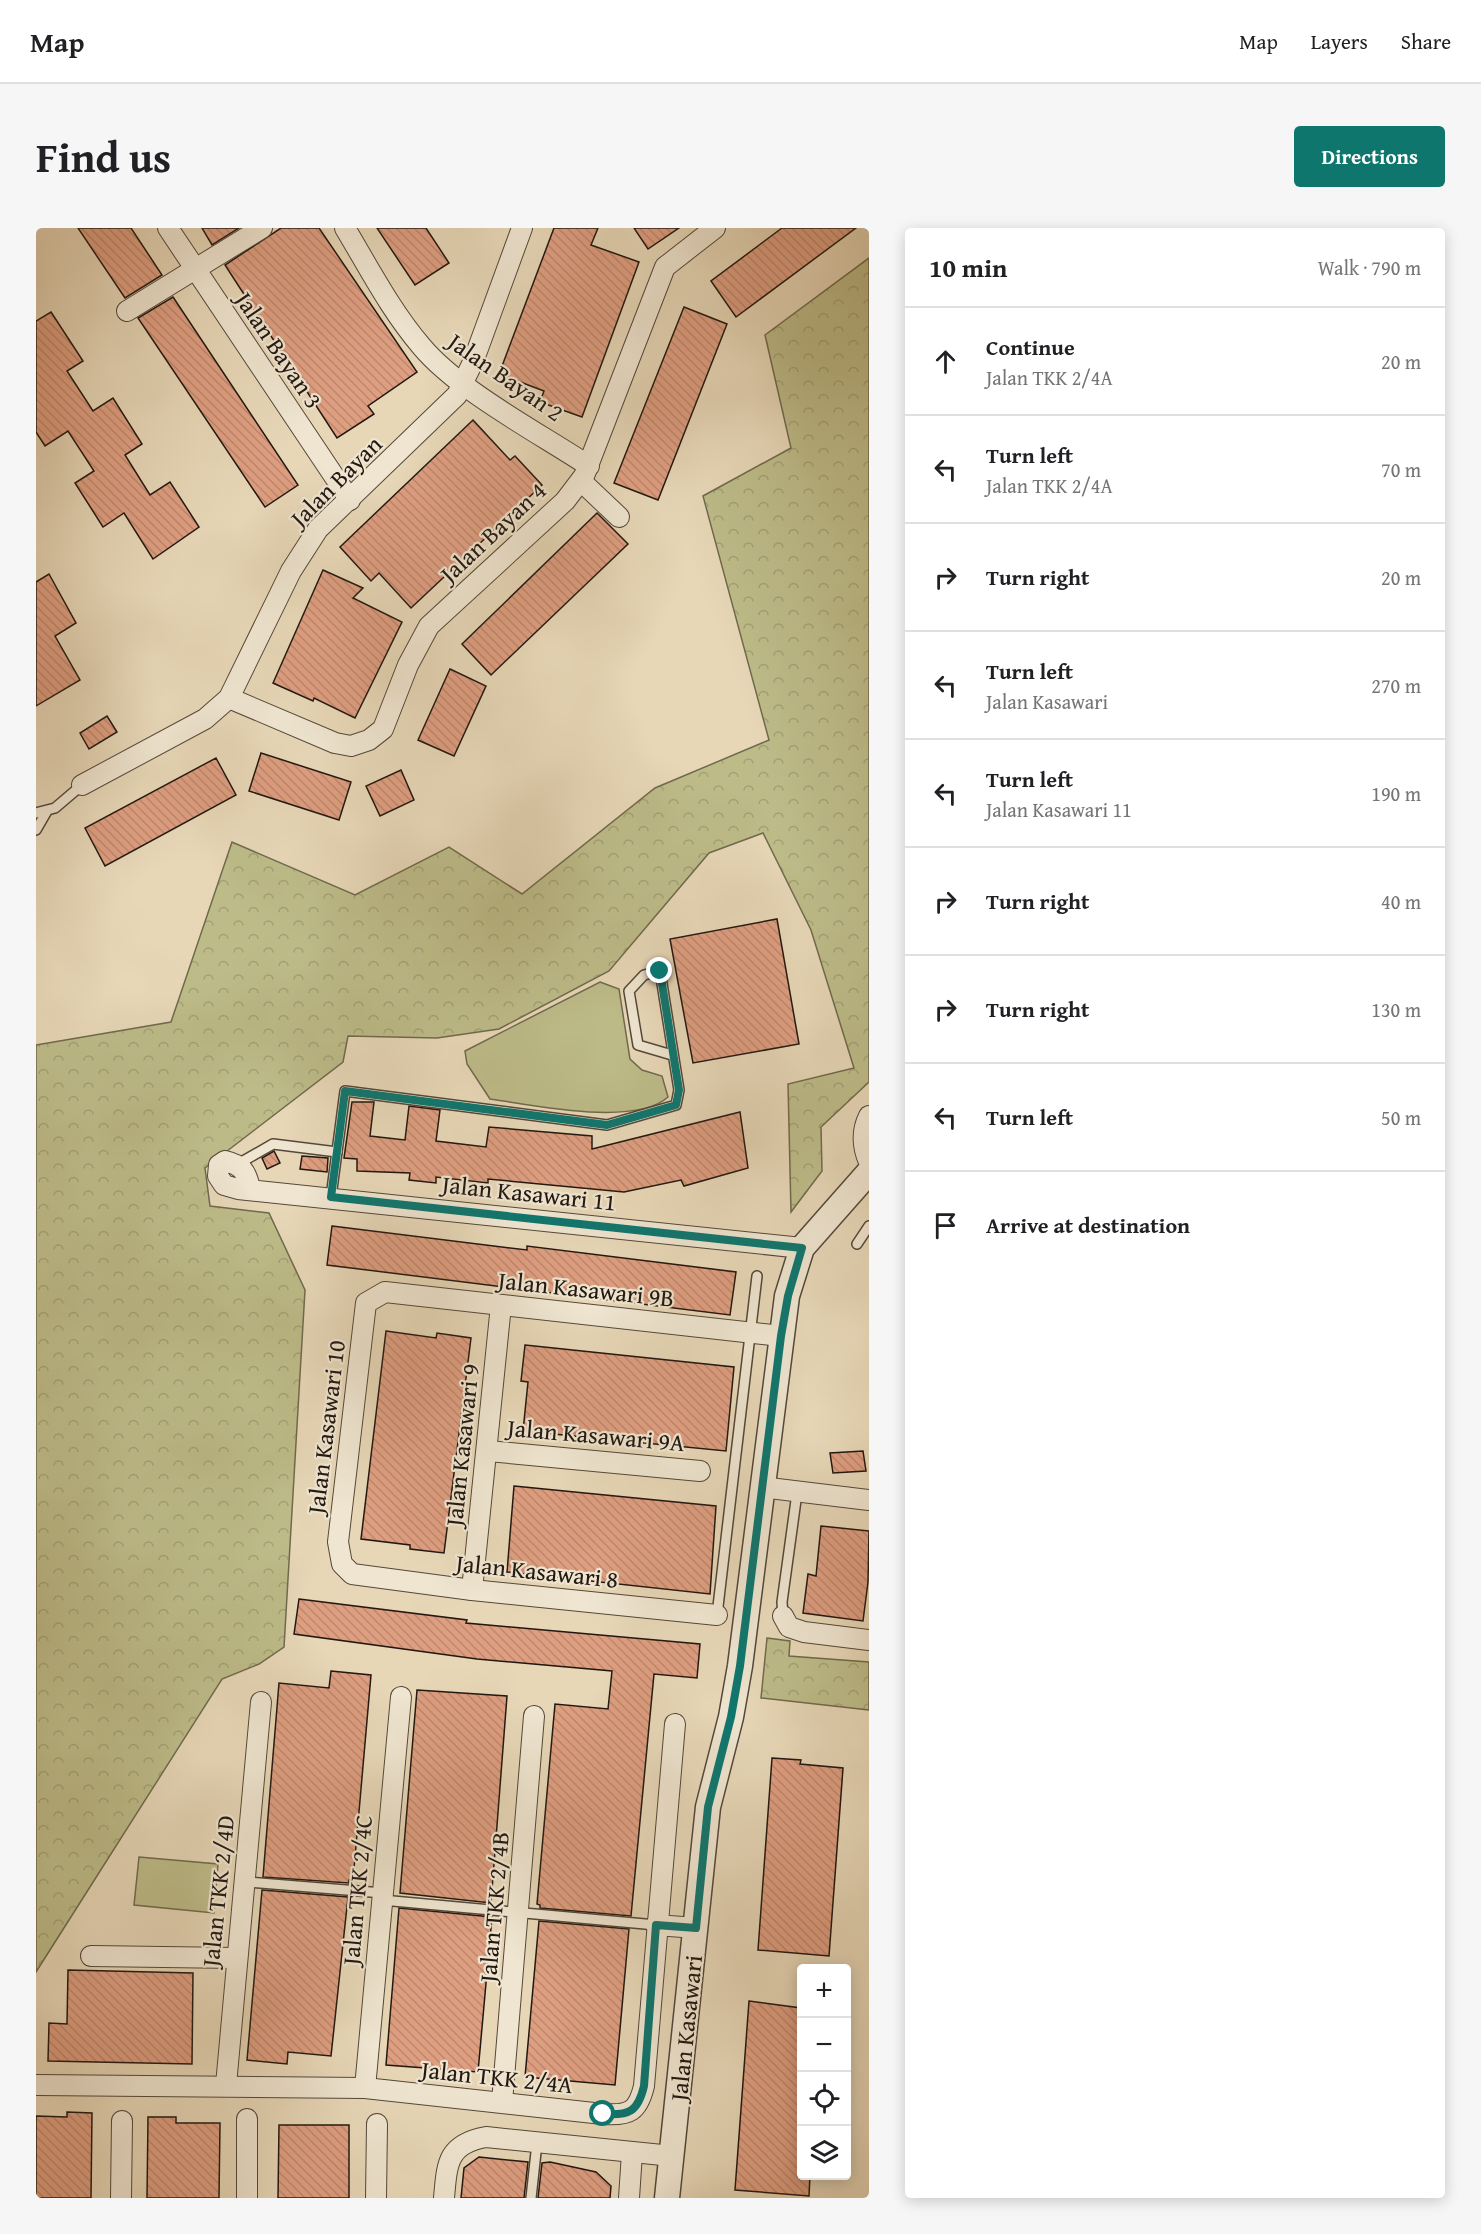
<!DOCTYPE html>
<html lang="en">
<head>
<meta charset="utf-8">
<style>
  :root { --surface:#fff; --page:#f6f6f6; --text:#202124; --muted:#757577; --line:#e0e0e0; --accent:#0f766e }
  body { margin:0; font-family:"Gentium Book Plus",serif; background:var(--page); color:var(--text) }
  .controls { position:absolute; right:18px; bottom:18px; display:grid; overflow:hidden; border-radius:6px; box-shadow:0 3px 15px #0003 }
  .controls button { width:54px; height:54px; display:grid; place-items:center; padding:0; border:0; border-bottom:2px solid var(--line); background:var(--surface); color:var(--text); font:30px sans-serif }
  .stop { position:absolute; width:18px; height:18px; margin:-14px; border:4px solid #0f766e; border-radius:50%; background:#fff }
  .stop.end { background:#0f766e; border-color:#fff; box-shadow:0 2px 6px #0008 }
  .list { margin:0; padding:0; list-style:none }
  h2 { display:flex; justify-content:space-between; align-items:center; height:78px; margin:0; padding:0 24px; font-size:26px }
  h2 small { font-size:20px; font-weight:400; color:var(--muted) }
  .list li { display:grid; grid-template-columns:39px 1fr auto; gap:18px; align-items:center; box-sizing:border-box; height:108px; padding:0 24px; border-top:2px solid var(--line) }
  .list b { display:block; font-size:22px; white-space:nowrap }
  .list p { margin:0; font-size:20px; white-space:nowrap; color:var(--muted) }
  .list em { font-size:20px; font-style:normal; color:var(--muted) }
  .icon { flex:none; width:33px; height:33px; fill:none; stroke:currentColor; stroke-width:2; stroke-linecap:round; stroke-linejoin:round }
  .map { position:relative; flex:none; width:833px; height:1970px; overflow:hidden; border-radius:6px }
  header { display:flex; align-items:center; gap:36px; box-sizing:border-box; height:84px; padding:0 30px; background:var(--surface); border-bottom:2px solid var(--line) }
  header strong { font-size:28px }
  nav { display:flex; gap:33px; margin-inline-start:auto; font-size:21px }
  .intro { display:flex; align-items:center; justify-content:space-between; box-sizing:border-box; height:144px; padding:0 36px }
  h1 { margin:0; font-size:42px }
  .button { padding:15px 27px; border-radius:6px; background:var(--accent); color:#fff; font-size:21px; font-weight:700 }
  main { display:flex; gap:36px; padding:0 36px }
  aside { flex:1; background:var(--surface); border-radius:6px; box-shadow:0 3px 15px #0003 }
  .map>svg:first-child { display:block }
  .forest { fill:url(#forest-crowns); stroke:#706a4d; stroke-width:1.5 }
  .pitch { fill:#bdbc89; stroke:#706a4d; stroke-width:1.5 }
  .building { fill:url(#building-back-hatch); stroke:#221811; stroke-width:1.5 }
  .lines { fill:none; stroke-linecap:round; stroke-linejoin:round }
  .service-casing { stroke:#53483a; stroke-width:12 }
  .minor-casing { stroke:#53483a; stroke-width:22 }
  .tertiary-casing { stroke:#53483a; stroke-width:27 }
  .service { stroke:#efe5d0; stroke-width:9 }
  .minor { stroke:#efe5d0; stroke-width:20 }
  .tertiary { stroke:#efe5d0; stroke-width:24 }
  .route { stroke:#0f766e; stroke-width:8 }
  .labels { text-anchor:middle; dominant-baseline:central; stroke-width:4.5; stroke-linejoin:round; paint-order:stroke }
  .street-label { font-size:24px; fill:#221811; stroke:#efe5d0 }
</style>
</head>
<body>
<header>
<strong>Map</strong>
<nav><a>Map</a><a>Layers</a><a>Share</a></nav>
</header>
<div class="intro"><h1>Find us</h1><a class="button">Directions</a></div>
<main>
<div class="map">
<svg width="833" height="1970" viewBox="0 0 833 1970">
  <defs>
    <pattern id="forest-crowns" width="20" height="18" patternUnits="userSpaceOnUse" patternTransform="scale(1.5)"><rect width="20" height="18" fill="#bdbc89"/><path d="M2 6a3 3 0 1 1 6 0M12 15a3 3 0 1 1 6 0" fill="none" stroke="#a2a175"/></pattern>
    <pattern id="building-back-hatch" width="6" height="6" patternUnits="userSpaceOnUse" patternTransform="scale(1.5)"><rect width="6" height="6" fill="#de9e80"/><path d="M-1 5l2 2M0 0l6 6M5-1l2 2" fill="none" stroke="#be876e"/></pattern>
  </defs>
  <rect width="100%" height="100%" fill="#e7d7b7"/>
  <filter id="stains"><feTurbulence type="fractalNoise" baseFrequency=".00333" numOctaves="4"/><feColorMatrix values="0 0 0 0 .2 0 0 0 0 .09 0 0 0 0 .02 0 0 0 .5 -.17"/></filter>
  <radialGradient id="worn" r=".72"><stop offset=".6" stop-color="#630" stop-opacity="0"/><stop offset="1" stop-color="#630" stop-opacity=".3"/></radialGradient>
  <g class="forest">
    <path d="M833 30V854L785 899 786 943 755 984 752 856 818 840 775 702 727 605 673 625 573 743 463 801 401 810 312 808 307 834 169 940 174 978 233 985 269 1062 248 1419 223 1436 186 1451 0 1744V817L135 794 196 614 319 667 413 619 486 666 619 560 733 512 667 268 755 220 729 107Z"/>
    <path d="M731 1410 754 1413 753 1428 833 1434V1482L725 1470Z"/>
  </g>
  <g class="pitch">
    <path d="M564 754 583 761 594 831 606 842 626 848 632 869C599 899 497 877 454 871L431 836 429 823Z"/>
    <path d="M103 1629 182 1636 178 1685 98 1677Z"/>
  </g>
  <g class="building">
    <path d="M42 0H95L126 47 89 70Z"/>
    <path d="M166 0H203L176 17Z"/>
    <path d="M245 0H283L381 144 332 178 338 186 301 210 189 37Z"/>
    <path d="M341 0H390L413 35 379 57Z"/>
    <path d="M518 0H562L555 17 603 34 546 189 504 174 508 163 463 146Z"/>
    <path d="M598 0H643L612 21Z"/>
    <path d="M746 0H820L700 89 675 53Z"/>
    <path d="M137 69 262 257 229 279 102 90Z"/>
    <path d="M648 79 691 96 622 272 578 255Z"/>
    <path d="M15 84 47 133 31 143 57 183 77 170 106 216 89 227 114 267 134 254 163 299 117 331 88 285 67 299 39 255 58 243 32 203 9 218 0 204V93Z"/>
    <path d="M437 192 474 232 479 228 506 257 375 380 343 345 335 353 304 319Z"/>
    <path d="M561 285 592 316 455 447 426 416Z"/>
    <path d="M287 342 327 360 317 370 366 394 319 490 278 470 277 473 237 455Z"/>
    <path d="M13 346 40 395 19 408 44 452 0 478V354Z"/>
    <path d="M414 441 450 458 418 528 382 512Z"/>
    <path d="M71 488 81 504 53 521 44 505Z"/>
    <path d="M225 525 315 554 303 592 213 563Z"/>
    <path d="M180 530 200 567 69 638 49 600Z"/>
    <path d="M365 542 378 572 344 588 330 558Z"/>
    <path d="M741 691 763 816 657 835 634 711Z"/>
    <path d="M316 874H338L334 908 369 912 373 878 404 882 400 913 450 919 453 899 556 908V921L704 884 712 940 648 958 645 952 588 964 452 951V955L400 949V955L373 952 374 945 321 943V931L308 930Z"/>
    <path d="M238 923 244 935 231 941 226 930Z"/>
    <path d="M266 928 292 930 291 944 264 941Z"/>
    <path d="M296 998 491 1022V1018L700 1044 694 1087 291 1037Z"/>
    <path d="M350 1103 400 1110 401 1105 435 1110 408 1325 374 1321V1317L325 1311Z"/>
    <path d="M489 1117 698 1139 690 1223 487 1203 492 1154 485 1153Z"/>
    <path d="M827 1223 830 1243 797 1245 794 1225Z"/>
    <path d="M478 1258 680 1278 674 1366 471 1344Z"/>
    <path d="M785 1298 833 1303 832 1354 827 1393 767 1385 772 1346 780 1348Z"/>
    <path d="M263 1371 431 1392 430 1395 664 1416 661 1450 618 1446 595 1688 504 1680V1677L501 1676 519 1476 572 1481 576 1443 441 1431 258 1406Z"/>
    <path d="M295 1443 335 1447 317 1652H313V1655L227 1649 243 1455 293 1460Z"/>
    <path d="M381 1462 471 1468 455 1675 364 1665Z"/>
    <path d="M736 1530 765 1532 764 1536 807 1540 793 1728 722 1722Z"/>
    <path d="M226 1662 312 1669 295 1828 252 1824 251 1836 211 1832Z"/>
    <path d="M363 1680 456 1689 442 1844 350 1837Z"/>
    <path d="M503 1693 593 1701 579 1857 489 1849Z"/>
    <path d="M32 1742 157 1745 156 1836 12 1833 13 1795 31 1796Z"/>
    <path d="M713 1773 765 1780V1947H774L773 1968 699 1962Z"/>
    <path d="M31 1884 56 1885 55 1970H0V1888L31 1889Z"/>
    <path d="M112 1889H140V1895H184L183 1970H111Z"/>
    <path d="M243 1897H313V1970H242Z"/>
    <path d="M443 1929 492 1934 488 1970H425L428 1940Z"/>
    <path d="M514 1934 560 1944 575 1958 574 1970H502L506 1935Z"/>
  </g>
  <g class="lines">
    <defs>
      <g id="service">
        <path d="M0 585 19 580 46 557"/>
        <path d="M0 602 11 583"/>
        <path d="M202 936 237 916 301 924"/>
        <path d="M295 969 309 863 571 897 640 877 643 862 624 743 608 747 593 763 602 817 636 827"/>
        <path d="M821 1016 833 998"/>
        <path d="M681 1387 721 1048"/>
        <path d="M747 1388 746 1374 761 1265"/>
        <path d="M211 1654 347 1665"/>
        <path d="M346 1672 620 1697"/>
        <path d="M495 1970 501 1915"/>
      </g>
      <g id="minor">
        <path d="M132 0 314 272"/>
        <path d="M309 0C333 40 355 83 386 119 423 163 503 205 553 238"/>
        <path d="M91 83 226 0"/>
        <path d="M545 253 583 289"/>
        <path d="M193 470 299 515 315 518 333 512 347 501 372 437 393 398 529 273 548 248 629 39 679 0"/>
        <path d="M46 557 169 491 193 470 255 343 282 301 421 167 437 134 486 0"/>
        <path d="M833 888C825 904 826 918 833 934"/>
        <path d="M214 960C210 943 206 937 189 933L183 937 182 948 188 957 202 961 766 1020"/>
        <path d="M452 1223 664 1243"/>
        <path d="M725 1259 833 1272"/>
        <path d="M436 1362 465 1077"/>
        <path d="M681 1387 436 1362 316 1346 306 1336 302 1314 330 1075 349 1064 745 1108"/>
        <path d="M747 1388 753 1399 768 1404 833 1412"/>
        <path d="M620 1697 660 1700"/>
        <path d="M55 1728 200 1730"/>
        <path d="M0 1857 329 1860 567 1886C594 1888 602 1883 608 1858L639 1496"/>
        <path d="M190 1857 225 1474"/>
        <path d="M329 1860 365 1469"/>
        <path d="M466 1874 498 1488"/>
        <path d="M85 1970 86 1893"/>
        <path d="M211 1970V1891"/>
        <path d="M340 1970 341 1896"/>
        <path d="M408 1970C411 1936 411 1916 450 1909L636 1928"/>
        <path d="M593 1970 596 1925"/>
      </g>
      <path id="tertiary" d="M631 1970 672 1579 695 1489 704 1438 751 1068 766 1020 833 944"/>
    </defs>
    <use href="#service" class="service-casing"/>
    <use href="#minor" class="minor-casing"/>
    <use href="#tertiary" class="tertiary-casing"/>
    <use href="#service" class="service"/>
    <use href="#minor" class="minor"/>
    <use href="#tertiary" class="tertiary"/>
  </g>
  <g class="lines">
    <path class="route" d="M567 1886C594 1888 602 1883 608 1858L620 1697 660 1700 672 1579 695 1489 704 1438 745 1108 752 1068 766 1020 295 969 309 863 571 897 640 877 643 862 624 743"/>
  </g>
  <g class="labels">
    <g class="street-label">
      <text transform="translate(243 122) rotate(56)">Jalan Bayan 3</text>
      <text transform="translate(470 149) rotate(35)">Jalan Bayan 2</text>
      <text transform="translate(300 253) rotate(-45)">Jalan Bayan</text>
      <text transform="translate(457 304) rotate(-43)">Jalan Bayan 4</text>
      <text transform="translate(493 965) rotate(6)">Jalan Kasawari 11</text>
      <text transform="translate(550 1061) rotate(6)">Jalan Kasawari 9B</text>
      <text transform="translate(290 1199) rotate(-83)">Jalan Kasawari 10</text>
      <text transform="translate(560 1207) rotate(5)">Jalan Kasawari 9A</text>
      <text transform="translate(426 1217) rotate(-84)">Jalan Kasawari 9</text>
      <text transform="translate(501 1343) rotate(6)">Jalan Kasawari 8</text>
      <text transform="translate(321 1662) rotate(-85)">Jalan TKK 2/4C</text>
      <text transform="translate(182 1663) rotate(-84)">Jalan TKK 2/4D</text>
      <text transform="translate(458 1679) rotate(-85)">Jalan TKK 2/4B</text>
      <text transform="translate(650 1800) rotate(-84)">Jalan Kasawari</text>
      <text transform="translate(461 1849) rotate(6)">Jalan TKK 2/4A</text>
    </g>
  </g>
  <rect width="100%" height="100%" filter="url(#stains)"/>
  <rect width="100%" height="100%" fill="url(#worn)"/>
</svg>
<div class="controls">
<button>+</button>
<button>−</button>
<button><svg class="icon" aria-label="locate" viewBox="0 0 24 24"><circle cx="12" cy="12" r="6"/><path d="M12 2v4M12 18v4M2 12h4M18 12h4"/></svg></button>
<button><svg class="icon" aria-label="layers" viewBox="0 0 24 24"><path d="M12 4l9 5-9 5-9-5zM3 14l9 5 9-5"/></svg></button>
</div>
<div class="stop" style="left:567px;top:1886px"></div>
<div class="stop end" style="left:624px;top:743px"></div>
</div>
<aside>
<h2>10 min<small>Walk · 790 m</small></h2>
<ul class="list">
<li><svg class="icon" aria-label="ahead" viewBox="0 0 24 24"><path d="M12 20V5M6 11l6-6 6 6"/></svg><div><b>Continue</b><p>Jalan TKK 2/4A</p></div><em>20 m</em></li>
<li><svg class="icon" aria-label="left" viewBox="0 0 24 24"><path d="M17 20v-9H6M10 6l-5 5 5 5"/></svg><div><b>Turn left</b><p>Jalan TKK 2/4A</p></div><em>70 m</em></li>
<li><svg class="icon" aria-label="right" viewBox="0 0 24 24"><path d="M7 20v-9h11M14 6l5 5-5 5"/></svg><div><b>Turn right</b></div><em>20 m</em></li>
<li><svg class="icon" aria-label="left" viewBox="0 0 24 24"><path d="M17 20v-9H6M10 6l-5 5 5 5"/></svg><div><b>Turn left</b><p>Jalan Kasawari</p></div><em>270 m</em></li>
<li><svg class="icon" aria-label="left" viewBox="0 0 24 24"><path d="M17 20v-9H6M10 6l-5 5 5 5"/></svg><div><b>Turn left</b><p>Jalan Kasawari 11</p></div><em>190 m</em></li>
<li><svg class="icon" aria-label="right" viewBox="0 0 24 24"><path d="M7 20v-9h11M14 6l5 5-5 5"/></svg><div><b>Turn right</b></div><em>40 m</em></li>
<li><svg class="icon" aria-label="right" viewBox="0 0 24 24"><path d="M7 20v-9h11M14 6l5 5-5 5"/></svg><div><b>Turn right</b></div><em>130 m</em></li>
<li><svg class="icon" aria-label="left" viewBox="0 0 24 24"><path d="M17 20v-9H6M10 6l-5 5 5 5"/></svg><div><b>Turn left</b></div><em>50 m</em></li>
<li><svg class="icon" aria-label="arrive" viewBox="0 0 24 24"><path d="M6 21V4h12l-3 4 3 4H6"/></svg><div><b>Arrive at destination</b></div></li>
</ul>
</aside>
</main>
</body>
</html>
